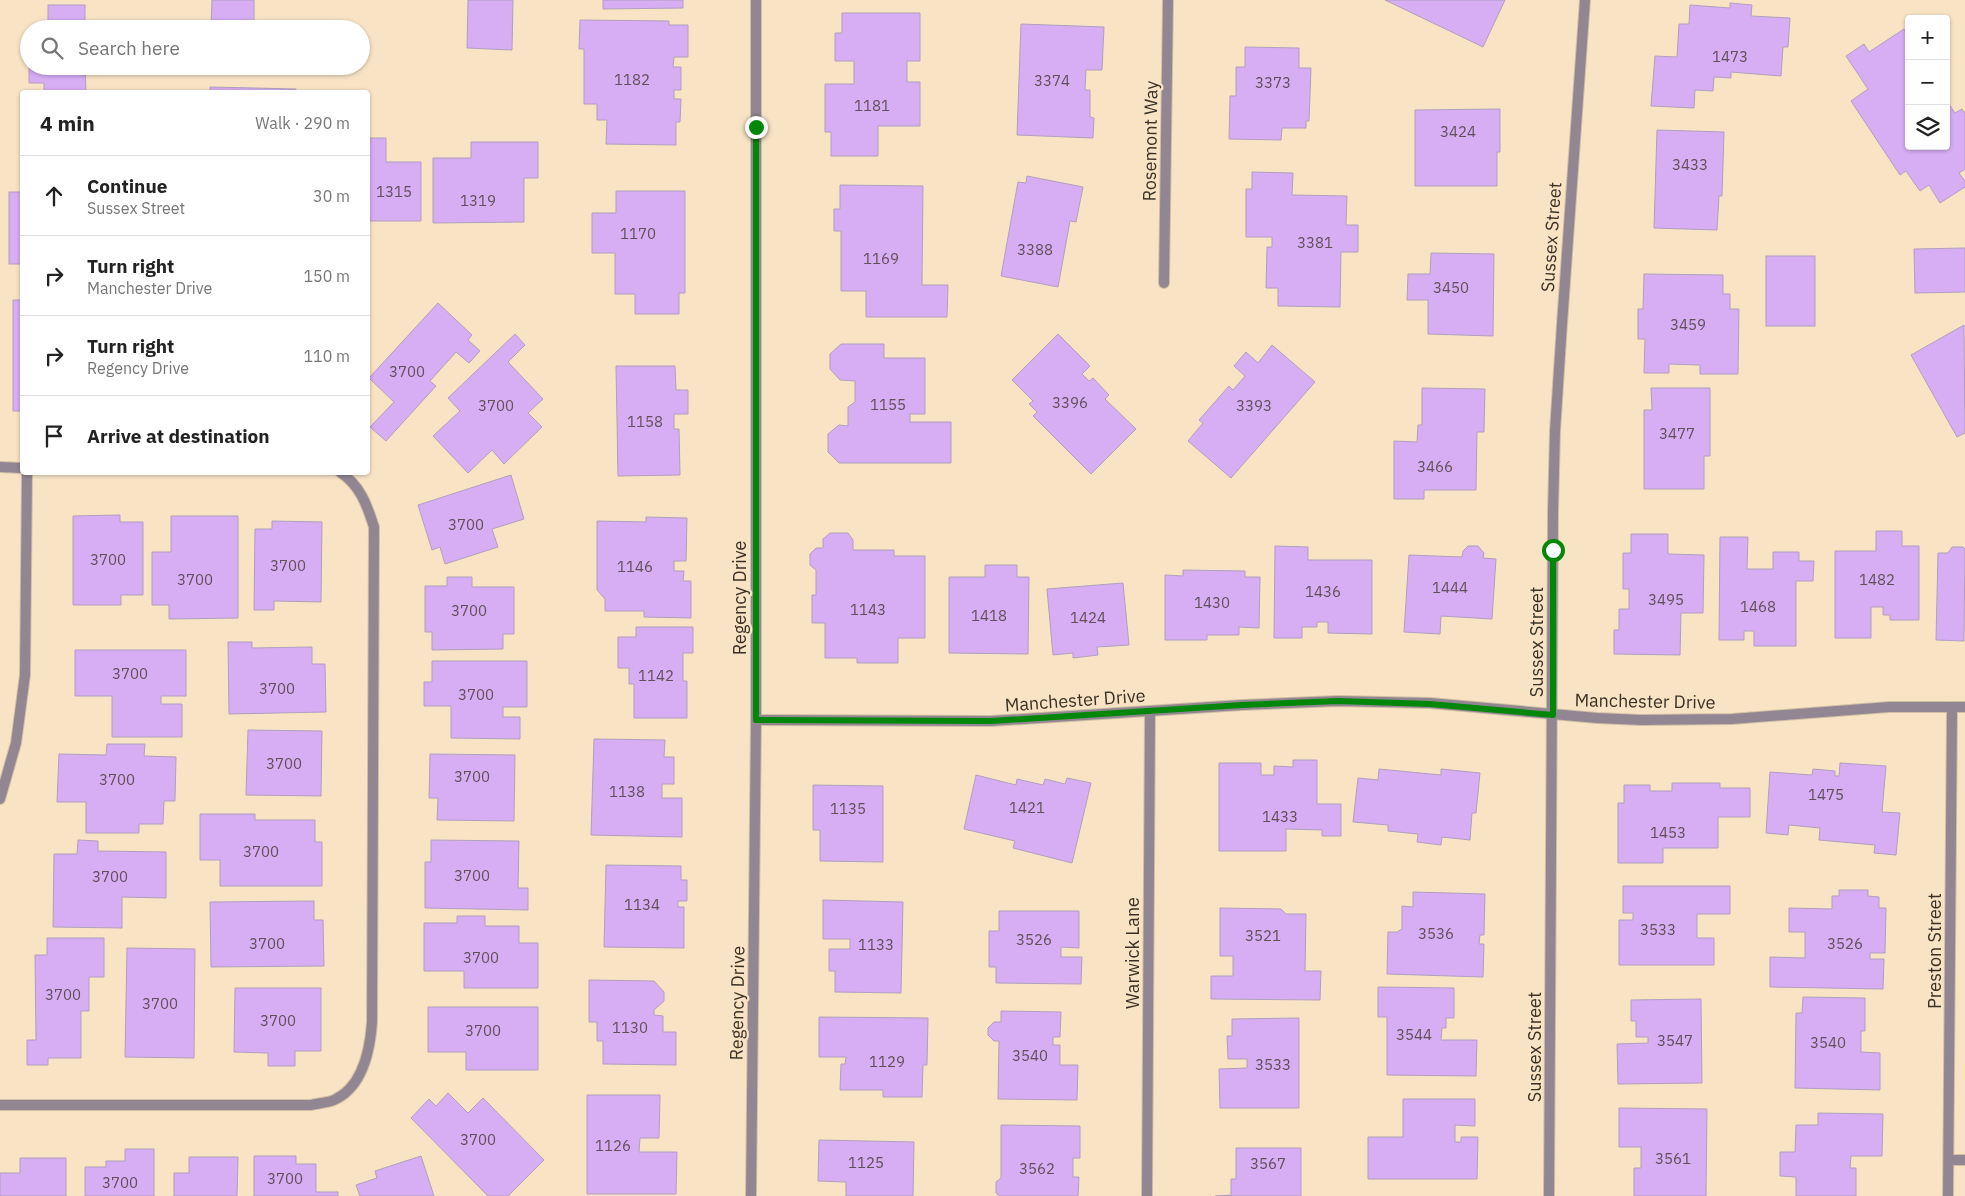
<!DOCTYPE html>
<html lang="en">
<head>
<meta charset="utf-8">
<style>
  :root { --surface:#fff; --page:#f6f6f6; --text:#222; --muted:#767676; --line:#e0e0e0 }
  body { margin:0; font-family:"IBM Plex Sans",sans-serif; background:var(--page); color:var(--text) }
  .controls { position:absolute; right:15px; top:15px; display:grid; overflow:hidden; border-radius:5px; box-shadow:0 1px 4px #0004 }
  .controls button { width:45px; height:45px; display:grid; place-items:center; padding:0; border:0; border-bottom:1px solid var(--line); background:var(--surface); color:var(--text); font:25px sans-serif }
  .stop { position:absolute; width:15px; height:15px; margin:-11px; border:4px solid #03870b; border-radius:50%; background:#fff }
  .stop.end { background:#03870b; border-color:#fff; box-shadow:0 1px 5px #0008 }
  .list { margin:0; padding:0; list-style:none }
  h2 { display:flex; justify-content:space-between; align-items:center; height:65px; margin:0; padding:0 20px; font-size:21px }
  h2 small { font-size:16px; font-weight:400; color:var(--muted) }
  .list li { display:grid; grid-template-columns:32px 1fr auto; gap:15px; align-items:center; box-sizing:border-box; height:80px; padding:0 20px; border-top:1px solid var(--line) }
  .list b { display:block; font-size:19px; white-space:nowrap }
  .list p { margin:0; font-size:16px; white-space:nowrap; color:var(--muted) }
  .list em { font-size:16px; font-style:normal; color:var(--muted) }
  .icon { flex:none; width:28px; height:28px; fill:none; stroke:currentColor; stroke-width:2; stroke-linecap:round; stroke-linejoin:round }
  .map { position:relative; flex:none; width:1965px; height:1196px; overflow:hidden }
  .search { position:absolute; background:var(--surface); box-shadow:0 1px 4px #0004; left:20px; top:20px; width:350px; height:55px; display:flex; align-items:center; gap:12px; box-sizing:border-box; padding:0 18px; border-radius:28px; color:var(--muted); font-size:19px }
  .panel { position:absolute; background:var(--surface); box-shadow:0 1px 4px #0004; left:20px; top:90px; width:350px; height:385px; border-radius:5px }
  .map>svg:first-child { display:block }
  .building { fill:#d7adf4; stroke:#b0a0bd }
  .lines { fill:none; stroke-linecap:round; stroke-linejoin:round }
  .minor-casing { stroke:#d2bfa5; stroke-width:12 }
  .minor { stroke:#918692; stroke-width:10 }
  .route { stroke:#03870b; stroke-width:6 }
  .labels { text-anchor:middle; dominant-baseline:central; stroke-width:4.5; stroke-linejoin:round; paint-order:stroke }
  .number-label { font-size:15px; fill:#605059 }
  .street-label { font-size:18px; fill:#393125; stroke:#f8e3c5 }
</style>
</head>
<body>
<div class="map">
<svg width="1965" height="1196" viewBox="0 0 1965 1196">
  <rect width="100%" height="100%" fill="#f8e3c5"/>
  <g class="building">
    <path d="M212 0H254V28H211Z"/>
    <path d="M468 0H513L512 50 467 48Z"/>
    <path d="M603 0H683V8L603 9Z"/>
    <path d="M1385 0H1505L1483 47Z"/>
    <path d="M1730 3 1752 5 1751 16 1790 18 1788 47H1783L1781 76 1731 72V78L1714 77 1713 91 1695 90 1694 108 1651 106 1655 56 1677 57 1679 24H1689L1690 5 1730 8Z"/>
    <rect x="48" y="5" width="37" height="24"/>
    <path d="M842 13H920V61H907V82H920V126H878V156H831V132H825V84H854V61H835V33H842Z"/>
    <path d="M580 20 669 21V25H688V57H674L673 67H681V90H674V99H681L680 122H676V145L606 144 607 120H597V104H584V49H579Z"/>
    <path d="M1021 24 1104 27 1102 70H1086L1085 90H1090V117L1094 118 1093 138 1017 135Z"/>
    <path d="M1904 29 1909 37V146H1946V100L1955 113 1962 109 1965 113V169L1959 173 1965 181V187L1940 203 1929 185 1920 191 1906 171 1900 175 1851 101 1868 89 1846 56 1864 44 1869 52Z"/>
    <path d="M1245 47 1299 48V68H1311L1309 121H1306V128H1282L1281 140 1229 139 1230 96H1236V67H1245Z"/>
    <path d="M29 66H85L86 92H44V83H29Z"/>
    <path d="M210 87 296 89V92H210Z"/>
    <path d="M1500 109V152H1497V186H1415V110Z"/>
    <path d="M1657 130 1724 132 1722 196H1719L1717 230 1654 228Z"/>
    <path d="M368 138H386V162H421V221H368Z"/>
    <path d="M471 142H538V178H524V222L433 223V158H471Z"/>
    <path d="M1252 172 1293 173 1292 195 1347 196 1346 225H1358V252H1341L1340 307 1278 306V288H1266L1267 247H1272V237H1246V189H1252Z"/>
    <path d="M1027 176 1083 187 1076 222 1070 221 1058 287 1001 276 1018 182 1026 183Z"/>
    <path d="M840 185 923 186 922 285H948L947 317H866V291H841V231H834V209H840Z"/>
    <path d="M616 191H685V293H679V314H635V294H615V253H592V213H616Z"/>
    <rect x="9" y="192" width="13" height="72"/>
    <path d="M1965 248V292L1915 293 1914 249Z"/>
    <path d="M1431 253 1494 254 1493 336 1428 334V300H1407L1408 274H1430Z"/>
    <rect x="1766" y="256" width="49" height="70"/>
    <path d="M1644 274 1723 275V294H1730V309H1739L1738 374H1700V365L1669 364V373H1644L1645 339H1638V309H1643Z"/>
    <rect x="13" y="300" width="9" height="111"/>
    <path d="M438 303 472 335 468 340 480 351 469 363 456 352 430 381 436 386 386 441 370 427 394 402 369 378Z"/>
    <path d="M1964 325 1965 433 1957 437 1911 355Z"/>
    <path d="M515 334 525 345 508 362 543 399 528 413 542 427 504 464 492 450 468 473 433 436 460 411 448 398Z"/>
    <path d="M1058 334 1090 366 1082 374 1089 381 1093 378 1109 395 1105 399 1136 429 1091 474 1033 416 1037 412 1029 404 1033 401 1012 380Z"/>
    <path d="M841 344H884V358H925V414H910V422H951V463H839L828 452V434L839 425 848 426V407L855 402V381L840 380 830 369V354Z"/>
    <path d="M1272 345 1315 382 1231 478 1188 441 1203 423 1199 420 1229 386 1233 390 1245 376 1234 366 1246 352 1258 363Z"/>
    <path d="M616 366H675L676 390H688V414H674V429H679L680 475 618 476Z"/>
    <path d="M1422 388 1485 389 1484 432H1477L1476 490H1424V499H1394V441L1417 442 1418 425H1422Z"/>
    <path d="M1651 388H1710V456H1704V489H1644V410H1652Z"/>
    <path d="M511 475 524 519 492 529 498 547 445 564 440 547 432 550 418 505Z"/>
    <path d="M120 515V522H143V595H121V605H73V516Z"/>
    <path d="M171 516H238V618L169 619V605H152V552H171Z"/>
    <path d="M646 517 687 518 686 561H674V571H684L683 581H691V618L644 617V611H605V599L597 590V521L646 522Z"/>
    <path d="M272 521 322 522 321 602 274 601V610H254L255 529H272Z"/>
    <path d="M1876 531H1902V546H1919V620H1890V615H1883V607H1871V638H1835V551H1876Z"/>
    <path d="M830 533H848L853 540V550H894V556H925V638H898V663H857V658H825V623H812V595H816V570L810 565V554L816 548H823V539Z"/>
    <path d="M1631 534H1668V554L1704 555 1703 613H1681L1680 655 1614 654V630H1619V609H1629V589H1623V553H1631Z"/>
    <path d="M1720 537H1748L1747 569H1773V552H1799V561H1814L1813 581H1796V646H1754V631H1744V640H1719Z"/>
    <path d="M1275 546 1308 547V560H1372V634L1328 633V622H1317V627H1302V638H1274Z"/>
    <path d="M1468 546H1478L1484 553 1483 558 1496 559 1492 619 1441 616 1440 634 1404 632 1409 555 1462 557 1463 551Z"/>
    <path d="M1952 547H1963L1965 549 1964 641 1936 640 1938 553H1948Z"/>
    <path d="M985 565H1017V577H1029L1028 654 949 653V577H985Z"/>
    <path d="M1183 570 1245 571V577H1260L1259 628 1239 627V635H1207V640H1165V575L1183 576Z"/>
    <path d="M447 577H472V587H514V634H503V649L432 650V632H425V586H447Z"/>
    <path d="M1123 583 1129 645 1097 647 1098 655 1073 658V653L1053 655 1047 589Z"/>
    <path d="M636 627H693V653H683V681H687V718H634V684H629V668H618V637H636Z"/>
    <path d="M228 642H252V648L312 647V664H325L326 712 229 714Z"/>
    <path d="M75 650H186V696H161V704H182V737H112V696H75Z"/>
    <path d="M432 661H527V707H503V717H520V739L451 738V706H424V682H432Z"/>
    <path d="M248 730 322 731 321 796 246 795Z"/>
    <path d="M594 739 665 740 664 757H674V784H662V798H682V837L591 835Z"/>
    <path d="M107 744H145L144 756 176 757 175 801H164L163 824H139V833H86V802H57L59 754 106 755Z"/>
    <path d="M430 754 515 755 514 821 437 820 438 798H429Z"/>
    <path d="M1293 760H1317V804H1341V836H1322V830L1286 829V851H1219V763H1261V775H1274V766L1293 767Z"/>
    <path d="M1840 763 1886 766 1882 812 1900 813 1896 855 1874 853 1875 845 1819 840 1820 828 1789 825 1788 835 1766 833 1770 772 1812 775 1813 769 1835 771V776H1839Z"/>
    <path d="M1379 769 1441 775V769L1480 773 1476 813H1472L1470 840 1442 837 1441 845 1417 842 1418 834 1388 831V825L1353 822 1358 778 1378 780Z"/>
    <path d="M976 775 1016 785 1017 779 1043 785 1045 779 1065 784 1067 778 1091 783 1072 863 1013 848 1015 841 964 829Z"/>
    <path d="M1672 783H1720V788H1750V817H1718V848H1663V863H1618V803H1624V785H1650V791H1672Z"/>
    <path d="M813 785 883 786V862L820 861V830H813Z"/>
    <path d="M200 814H255V820H315V842H322V886H220V860H200Z"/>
    <path d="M78 840 98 841V851L166 852V898L122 897V928L53 927 54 854H77Z"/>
    <path d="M431 840 519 841 518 888H528V910L425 908V862H431Z"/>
    <path d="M606 865 681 866V880H687V901H678V907H684V948L604 947Z"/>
    <path d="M1623 886H1730V914H1697V938H1714V965H1619V920H1633V913H1623Z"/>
    <path d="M1839 890H1868V896L1879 897V908H1886L1885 953H1870V959H1884L1883 989 1770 987V957L1805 958V932H1789V908L1832 909V896H1839Z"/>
    <path d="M1413 892 1485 894 1484 935H1480L1479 944H1484L1483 977 1387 974 1388 932H1397L1402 929V906L1413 907Z"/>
    <path d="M823 900 903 902 901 993 835 992V971H829V949H850V939H823Z"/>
    <path d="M314 901V920H323L324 966 211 967 210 902Z"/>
    <path d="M1220 908 1281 909 1286 914H1306L1305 971H1321L1320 1000 1211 999V976H1233V956H1220Z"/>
    <path d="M999 911H1079V948L1061 947V957H1082L1081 984 996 983V967H989V931H999Z"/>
    <path d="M457 916H485V926H519V943H538V988H464V971H424V923H457Z"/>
    <path d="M47 938H104V977H89V1011H81V1058H48V1065H27V1040H36L35 955H47Z"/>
    <path d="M127 948 195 949 194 1058 125 1057Z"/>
    <path d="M589 980 654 981 664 992V1001L654 1010V1015L663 1016V1032H676V1065L603 1064V1041H597V1022H589Z"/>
    <path d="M1378 987 1454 988V1018H1446V1028H1442L1441 1040H1477L1476 1076 1387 1075V1017H1378Z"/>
    <path d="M235 988H321V1051H295V1066H268V1053L234 1052Z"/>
    <path d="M1803 997 1865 998V1031H1861V1052L1880 1053V1090L1795 1088 1796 1013H1802Z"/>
    <path d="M1701 999 1702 1083 1618 1084 1617 1044 1648 1043V1037H1636V1021H1631V1000Z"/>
    <path d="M428 1007H538V1070H466V1052H428Z"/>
    <path d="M1001 1011 1061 1012 1060 1037H1053V1045H1060V1065H1078L1077 1100 998 1099 999 1041H994L988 1035V1028L994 1022H1001Z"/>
    <path d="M819 1017 928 1018 927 1065H923L922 1097H883V1090H840L841 1064H845L846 1057H819Z"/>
    <path d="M1299 1018V1108H1220L1219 1069 1247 1068V1059H1228L1227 1036H1232V1019Z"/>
    <path d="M448 1093 468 1113 483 1098 544 1160 508 1196H488L411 1118 429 1099 436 1106Z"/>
    <path d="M587 1095H660L659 1138H640L639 1152H677L676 1194H587Z"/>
    <path d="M1403 1099H1475V1126L1455 1125V1142H1461V1137H1478L1477 1179H1368V1137H1403Z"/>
    <path d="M1619 1108 1707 1109 1706 1196H1634V1168H1641V1147H1619Z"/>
    <path d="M1818 1113 1883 1114 1882 1156H1851L1850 1168H1856V1196H1796V1177L1780 1176V1152H1795L1796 1125H1818Z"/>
    <path d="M1001 1125 1080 1126V1158H1073V1177H1079L1078 1196H1000L996 1193V1182L1001 1178Z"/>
    <path d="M819 1140 914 1142 913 1196H846V1182L818 1181Z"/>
    <path d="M1236 1148H1301V1196H1215L1231 1195V1179H1236Z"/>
    <path d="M125 1149H154V1196H85V1167H106V1161H125Z"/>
    <path d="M254 1156H296V1164H316V1192H338V1196H254Z"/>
    <path d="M421 1156 434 1196H360L356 1185 377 1178 375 1171Z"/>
    <path d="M189 1157H238L237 1196H174V1173H189Z"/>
    <path d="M20 1158H66V1196H0V1173H20Z"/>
  </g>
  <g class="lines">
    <defs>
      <g id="minor">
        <path d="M1164 283 1168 0"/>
        <path d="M0 467 22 468"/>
        <path d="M756 720 991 721 1242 705 1338 701 1430 703 1597 718 1641 720 1732 719 1889 707H1965"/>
        <path d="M0 799 16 743 25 675 27 472"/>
        <path d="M0 1105H311C318 1103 327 1103 334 1100 363 1087 370 1051 372 1022L374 527C367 505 360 485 340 472"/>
        <path d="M1949 1160H1965"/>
        <path d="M751 1196 756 720V0"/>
        <path d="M1147 1196 1150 711"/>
        <path d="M1549 1196 1553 511 1555 431 1562 324 1585 0"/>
        <path d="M1948 1196 1952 707"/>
      </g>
    </defs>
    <use href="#minor" class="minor-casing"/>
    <use href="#minor" class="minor"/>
  </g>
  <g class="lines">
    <path class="route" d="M756 127V720L991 721 1242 705 1338 701 1430 704 1553 715V550"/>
  </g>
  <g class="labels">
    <g class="number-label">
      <text x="1730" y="56">1473</text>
      <text x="632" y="79">1182</text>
      <text x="1052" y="80">3374</text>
      <text x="1273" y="82">3373</text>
      <text x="872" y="105">1181</text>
      <text x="1458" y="131">3424</text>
      <text x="1690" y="164">3433</text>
      <text x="394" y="191">1315</text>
      <text x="478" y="200">1319</text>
      <text x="638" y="233">1170</text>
      <text x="1315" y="242">3381</text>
      <text x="1035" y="249">3388</text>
      <text x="881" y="258">1169</text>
      <text x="1451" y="287">3450</text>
      <text x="1688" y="324">3459</text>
      <text x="407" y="371">3700</text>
      <text x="1070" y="402">3396</text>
      <text x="888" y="404">1155</text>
      <text x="496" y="405">3700</text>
      <text x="1254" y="405">3393</text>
      <text x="645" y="421">1158</text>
      <text x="1677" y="433">3477</text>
      <text x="1435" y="466">3466</text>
      <text x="466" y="524">3700</text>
      <text x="108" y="559">3700</text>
      <text x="288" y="565">3700</text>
      <text x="635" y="566">1146</text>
      <text x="195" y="579">3700</text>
      <text x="1877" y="579">1482</text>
      <text x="1450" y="587">1444</text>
      <text x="1323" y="591">1436</text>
      <text x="1666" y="599">3495</text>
      <text x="1212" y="602">1430</text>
      <text x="1758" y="606">1468</text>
      <text x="868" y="609">1143</text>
      <text x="469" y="610">3700</text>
      <text x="989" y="615">1418</text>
      <text x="1088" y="617">1424</text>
      <text x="130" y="673">3700</text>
      <text x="656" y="675">1142</text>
      <text x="277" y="688">3700</text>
      <text x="476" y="694">3700</text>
      <text x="284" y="763">3700</text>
      <text x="472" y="776">3700</text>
      <text x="117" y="779">3700</text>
      <text x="627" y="791">1138</text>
      <text x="1826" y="794">1475</text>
      <text x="1027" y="807">1421</text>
      <text x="848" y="808">1135</text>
      <text x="1280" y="816">1433</text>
      <text x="1668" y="832">1453</text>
      <text x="261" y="851">3700</text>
      <text x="472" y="875">3700</text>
      <text x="110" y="876">3700</text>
      <text x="642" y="904">1134</text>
      <text x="1658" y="929">3533</text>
      <text x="1436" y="933">3536</text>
      <text x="1263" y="935">3521</text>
      <text x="1034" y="939">3526</text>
      <text x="267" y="943">3700</text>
      <text x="1845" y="943">3526</text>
      <text x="876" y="944">1133</text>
      <text x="481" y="957">3700</text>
      <text x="63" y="994">3700</text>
      <text x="160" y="1003">3700</text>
      <text x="278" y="1020">3700</text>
      <text x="630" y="1027">1130</text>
      <text x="483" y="1030">3700</text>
      <text x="1414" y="1034">3544</text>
      <text x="1675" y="1040">3547</text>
      <text x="1828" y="1042">3540</text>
      <text x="1030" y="1055">3540</text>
      <text x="887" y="1061">1129</text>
      <text x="1273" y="1064">3533</text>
      <text x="478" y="1139">3700</text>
      <text x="613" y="1145">1126</text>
      <text x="1673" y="1158">3561</text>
      <text x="866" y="1162">1125</text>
      <text x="1268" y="1163">3567</text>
      <text x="1037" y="1168">3562</text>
      <text x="285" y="1178">3700</text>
      <text x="120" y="1182">3700</text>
    </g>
    <g class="street-label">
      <text transform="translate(1150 141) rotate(-89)">Rosemont Way</text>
      <text transform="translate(1551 237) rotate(-86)">Sussex Street</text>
      <text transform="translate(739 598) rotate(-90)">Regency Drive</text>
      <text transform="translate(1536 642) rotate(-90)">Sussex Street</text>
      <text transform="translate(1075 700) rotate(-4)">Manchester Drive</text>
      <text transform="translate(1645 701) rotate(1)">Manchester Drive</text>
      <text transform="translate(1934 951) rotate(-90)">Preston Street</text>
      <text transform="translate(1132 953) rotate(-90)">Warwick Lane</text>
      <text transform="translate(737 1003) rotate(-89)">Regency Drive</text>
      <text transform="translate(1534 1047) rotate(-90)">Sussex Street</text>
    </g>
  </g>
</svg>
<div class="controls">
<button>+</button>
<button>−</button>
<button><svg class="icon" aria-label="layers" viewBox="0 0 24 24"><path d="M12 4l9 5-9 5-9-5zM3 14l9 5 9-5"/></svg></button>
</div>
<div class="stop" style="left:1553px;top:550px"></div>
<div class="stop end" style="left:756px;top:127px"></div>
<div class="search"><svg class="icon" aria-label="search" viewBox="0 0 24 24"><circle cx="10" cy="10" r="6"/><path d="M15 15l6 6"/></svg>Search here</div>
<section class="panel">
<h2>4 min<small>Walk · 290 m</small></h2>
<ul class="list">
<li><svg class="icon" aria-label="ahead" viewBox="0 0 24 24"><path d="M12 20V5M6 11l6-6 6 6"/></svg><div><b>Continue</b><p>Sussex Street</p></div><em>30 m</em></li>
<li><svg class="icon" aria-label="right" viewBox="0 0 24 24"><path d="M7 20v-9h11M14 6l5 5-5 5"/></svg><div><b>Turn right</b><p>Manchester Drive</p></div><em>150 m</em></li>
<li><svg class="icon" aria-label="right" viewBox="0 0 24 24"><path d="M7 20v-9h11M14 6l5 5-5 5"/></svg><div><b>Turn right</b><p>Regency Drive</p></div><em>110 m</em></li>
<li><svg class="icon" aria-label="arrive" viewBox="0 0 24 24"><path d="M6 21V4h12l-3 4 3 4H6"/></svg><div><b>Arrive at destination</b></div></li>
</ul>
</section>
</div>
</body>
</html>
